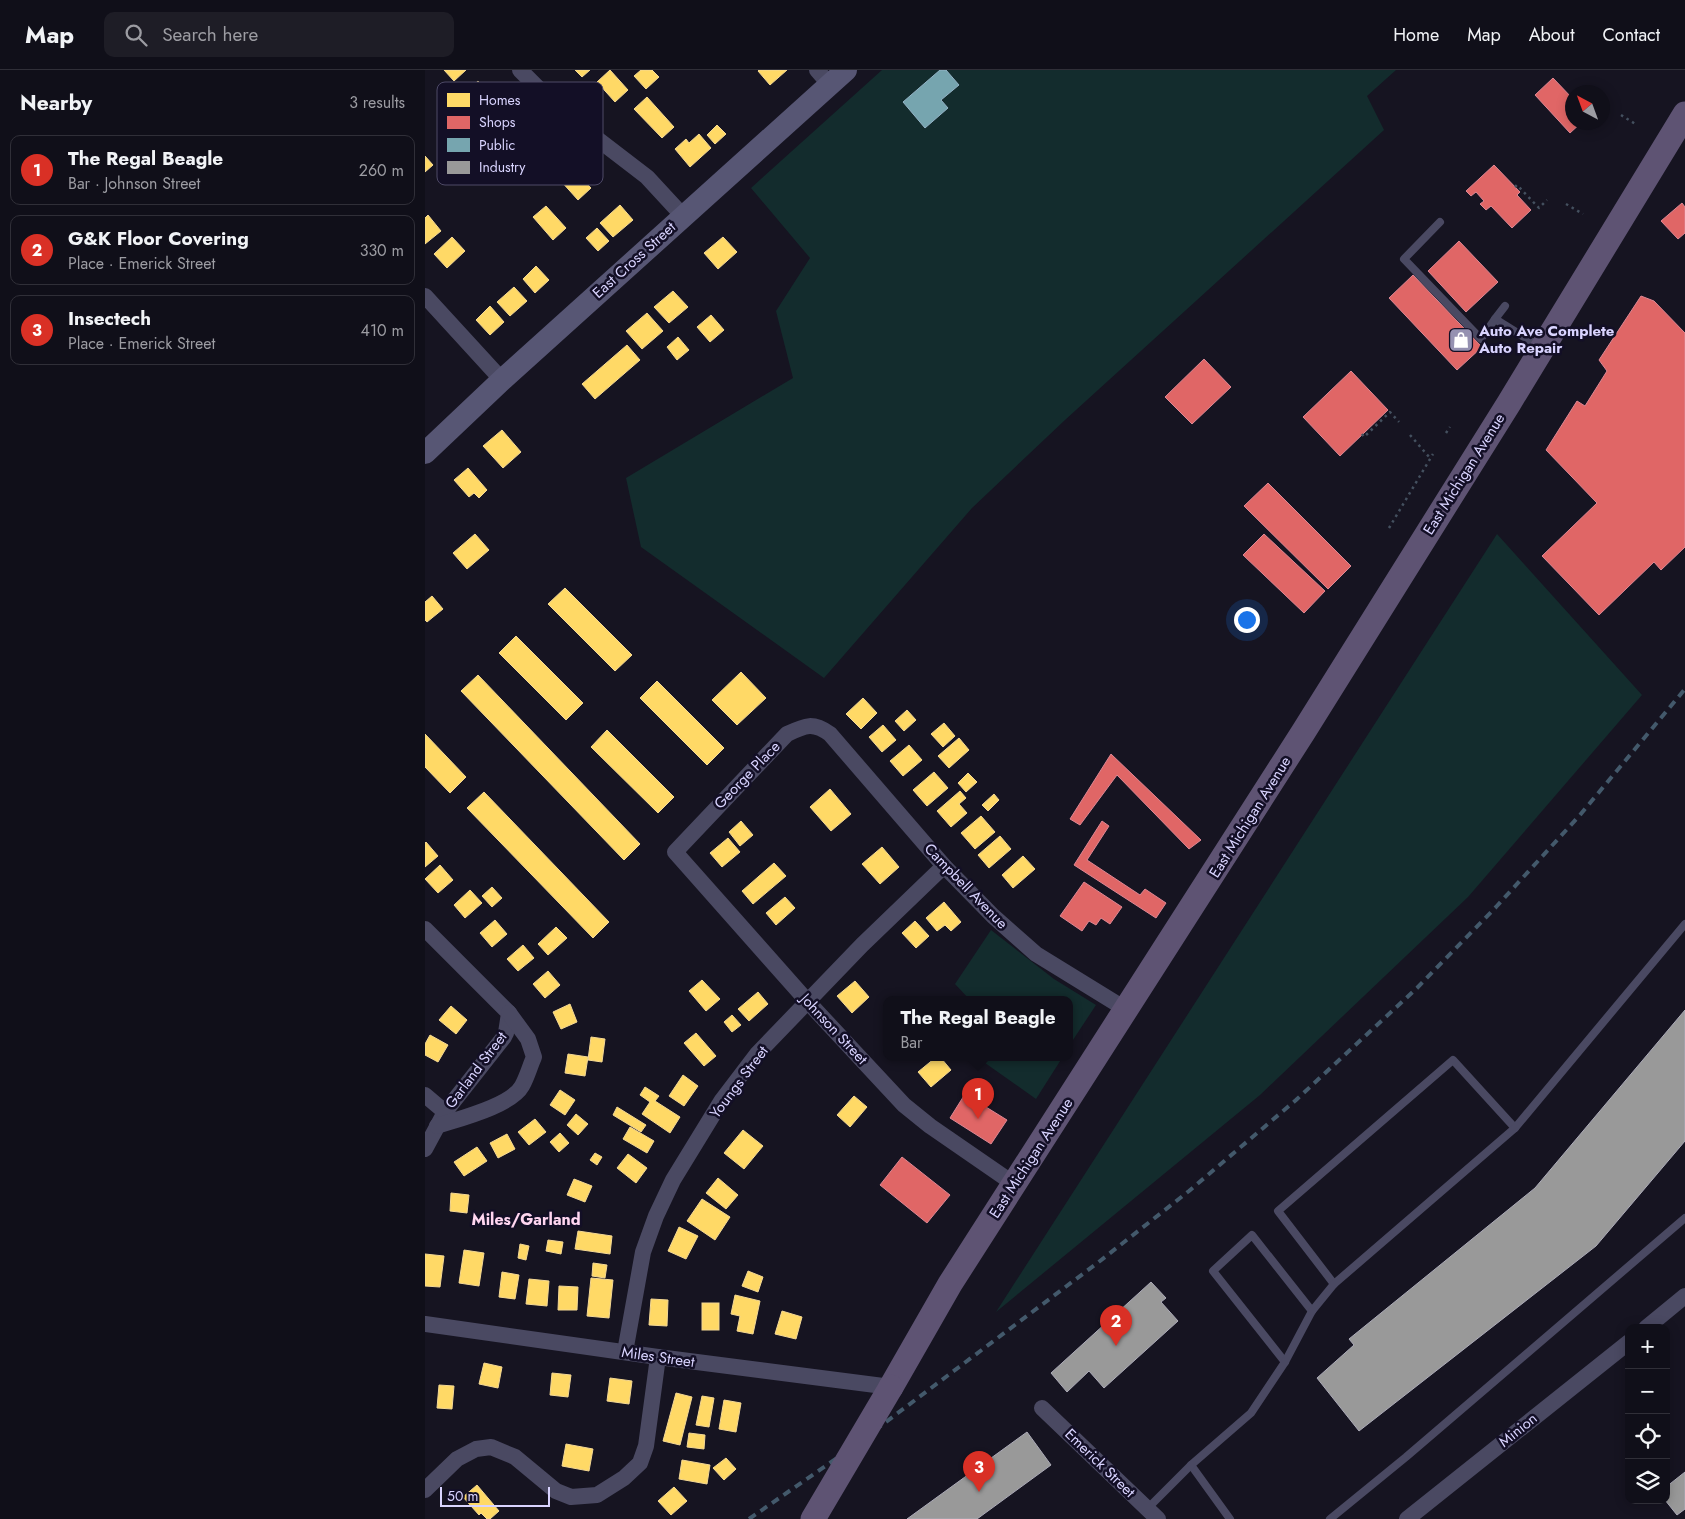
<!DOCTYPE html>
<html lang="en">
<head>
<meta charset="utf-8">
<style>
  :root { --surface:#100f19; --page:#1e1d26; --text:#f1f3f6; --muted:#9c9ca2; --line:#302f38; --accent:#d93025 }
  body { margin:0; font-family:Jost,sans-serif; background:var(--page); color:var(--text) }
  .controls { position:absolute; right:15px; bottom:15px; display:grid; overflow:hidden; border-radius:10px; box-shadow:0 2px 12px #0003 }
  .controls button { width:45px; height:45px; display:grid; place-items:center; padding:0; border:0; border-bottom:1px solid var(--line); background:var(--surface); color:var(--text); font:25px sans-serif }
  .compass { position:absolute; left:1140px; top:15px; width:45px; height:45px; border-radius:50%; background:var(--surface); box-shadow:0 2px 12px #0003; rotate:319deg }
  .scale { position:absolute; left:15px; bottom:12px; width:110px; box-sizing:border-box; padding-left:5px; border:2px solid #d9d4ff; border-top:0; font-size:14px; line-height:18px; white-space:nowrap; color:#d9d4ff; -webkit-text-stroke:4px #130f26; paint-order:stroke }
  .you { position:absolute; left:821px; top:549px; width:18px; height:18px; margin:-12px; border:4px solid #fff; border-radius:50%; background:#1a73e8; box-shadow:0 0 0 8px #1a73e833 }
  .badge { display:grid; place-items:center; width:32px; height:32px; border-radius:50%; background:var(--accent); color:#fff; font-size:16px; font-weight:700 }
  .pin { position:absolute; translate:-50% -41px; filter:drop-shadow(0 1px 2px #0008) }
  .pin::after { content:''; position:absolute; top:26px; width:18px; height:15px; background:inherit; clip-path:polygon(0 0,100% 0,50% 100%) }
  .popup { position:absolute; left:458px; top:926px; width:190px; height:65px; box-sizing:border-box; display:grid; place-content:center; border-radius:10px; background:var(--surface); filter:drop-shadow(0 1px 4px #0005); font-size:16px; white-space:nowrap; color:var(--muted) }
  .popup b { font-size:19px; color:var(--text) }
  .popup::after { content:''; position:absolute; left:50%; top:100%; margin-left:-10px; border:10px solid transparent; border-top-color:var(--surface) }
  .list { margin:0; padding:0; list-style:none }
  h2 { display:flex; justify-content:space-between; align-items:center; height:65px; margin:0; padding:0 20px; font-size:21px }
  h2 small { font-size:16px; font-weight:400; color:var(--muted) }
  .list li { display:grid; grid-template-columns:32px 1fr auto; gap:15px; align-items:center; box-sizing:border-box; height:70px; margin:0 10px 10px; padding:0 10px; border:1px solid var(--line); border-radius:10px }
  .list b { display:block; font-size:19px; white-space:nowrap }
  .list p { margin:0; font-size:16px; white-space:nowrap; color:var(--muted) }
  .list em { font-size:16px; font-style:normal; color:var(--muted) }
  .icon { flex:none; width:28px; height:28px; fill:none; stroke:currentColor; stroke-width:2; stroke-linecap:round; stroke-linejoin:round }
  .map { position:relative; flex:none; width:1260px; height:1449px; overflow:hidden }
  header { display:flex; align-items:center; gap:30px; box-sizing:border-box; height:70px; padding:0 25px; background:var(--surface); border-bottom:1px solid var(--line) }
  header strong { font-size:24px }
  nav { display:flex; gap:28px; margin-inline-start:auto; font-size:18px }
  .search { width:350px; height:45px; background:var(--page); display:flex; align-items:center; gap:12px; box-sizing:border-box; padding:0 18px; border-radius:10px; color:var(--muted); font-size:19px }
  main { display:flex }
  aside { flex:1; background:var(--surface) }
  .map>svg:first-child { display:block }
  .green { fill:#132c2d }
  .homes { fill:#ffd966; stroke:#f4d894 }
  .shops { fill:#e06666; stroke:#de8794 }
  .public { fill:#76a5af; stroke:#94b3c7 }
  .industry { fill:#999; stroke:#acabb8 }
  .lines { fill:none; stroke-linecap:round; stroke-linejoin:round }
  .path { stroke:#44505f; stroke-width:2.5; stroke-dasharray:2.5 4; stroke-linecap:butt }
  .lane { stroke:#4a4962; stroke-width:8 }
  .street { stroke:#4a4962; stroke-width:16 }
  .secondary { stroke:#575674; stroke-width:22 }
  .primary { stroke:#5e5373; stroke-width:25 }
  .rail { stroke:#43596b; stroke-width:4; stroke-dasharray:8 6; stroke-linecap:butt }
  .primary-bridge { stroke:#5e5373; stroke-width:25 }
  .labels { text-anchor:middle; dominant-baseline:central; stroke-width:5; stroke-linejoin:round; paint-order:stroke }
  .street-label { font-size:15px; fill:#d9d4ff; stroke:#130f26 }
  .poi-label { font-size:15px; font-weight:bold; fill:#d9d4ff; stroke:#130f26; text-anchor:start }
  .neighbourhood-label { font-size:16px; font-weight:bold; fill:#ffd6f0; stroke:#130f26 }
  .key { fill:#130f26; stroke:#4e4a67; stroke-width:1 }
  .key-label { font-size:14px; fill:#d9d4ff }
</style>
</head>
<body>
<header>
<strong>Map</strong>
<div class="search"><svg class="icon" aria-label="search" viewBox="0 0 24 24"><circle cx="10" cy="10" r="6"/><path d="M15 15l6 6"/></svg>Search here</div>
<nav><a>Home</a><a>Map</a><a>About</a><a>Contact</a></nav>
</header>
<main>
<aside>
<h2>Nearby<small>3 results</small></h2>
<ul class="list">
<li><span class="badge">1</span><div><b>The Regal Beagle</b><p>Bar · Johnson Street</p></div><em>260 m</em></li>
<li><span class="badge">2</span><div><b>G&amp;K Floor Covering</b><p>Place · Emerick Street</p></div><em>330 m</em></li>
<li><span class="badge">3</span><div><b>Insectech</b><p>Place · Emerick Street</p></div><em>410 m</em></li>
</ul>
</aside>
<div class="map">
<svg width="1260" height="1449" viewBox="0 0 1260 1449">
  <rect width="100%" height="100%" fill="#161421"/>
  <g class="green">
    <path d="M457 0H971L942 26 959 60 640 350 547 438 399 608 216 477 201 408 368 308 351 241 385 188 326 118Z"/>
    <path d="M1072 464 1217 625 1043 827 835 1025 571 1242Z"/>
    <path d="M566 860 629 909 671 935 644 976V930H545L530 914Z"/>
    <path d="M553 988H637L611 1029Z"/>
  </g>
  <g class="homes">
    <path d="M19 0H41L29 11Z"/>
    <path d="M150 0H165L157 7Z"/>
    <path d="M185 0 203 20 190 32 172 12Z"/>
    <path d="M216 0H227L234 7 221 19 209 6Z"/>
    <path d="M334 0H362L345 15 333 1Z"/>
    <path d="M53 11 71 31 58 43 40 23Z"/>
    <path d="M28 21 38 31 25 43 15 33Z"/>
    <path d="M222 27 249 57 237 68 209 39Z"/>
    <path d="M82 42 100 62 87 74 69 54Z"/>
    <path d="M292 55 301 64 290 74 282 65Z"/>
    <path d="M274 64 286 78 265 97 250 79 261 69 264 73Z"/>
    <path d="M110 70 128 90 116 102 97 82Z"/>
    <path d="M0 86 8 95 0 102Z"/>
    <path d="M147 98 166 118 153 130 135 110Z"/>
    <path d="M195 135 208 150 188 167 175 153Z"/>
    <path d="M121 136 141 158 128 170 108 147Z"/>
    <path d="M3 145 16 161 0 174V148Z"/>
    <path d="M172 158 184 171 173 181 161 168Z"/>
    <path d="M27 167 40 181 22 198 9 184Z"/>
    <path d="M298 167 312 182 293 199 279 183Z"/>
    <path d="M111 196 124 210 110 223 98 209Z"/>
    <path d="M89 217 102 231 85 246 72 232Z"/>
    <path d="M248 221 263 237 244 253 229 237Z"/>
    <path d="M65 236 79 252 65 265 51 250Z"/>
    <path d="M222 243 238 261 217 279 201 261Z"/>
    <path d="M286 245 299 260 285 272 272 257Z"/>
    <path d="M253 267 264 280 252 290 242 277Z"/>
    <path d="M202 275 215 290 170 329 157 314Z"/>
    <path d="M77 360 96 382 78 398 58 376Z"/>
    <path d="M43 398 62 420 54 428 49 423 44 427 29 410Z"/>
    <path d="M50 464 64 480 42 499 28 483Z"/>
    <path d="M140 518 207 585 190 601 123 534Z"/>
    <path d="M7 526 18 539 2 552 0 550V532Z"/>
    <path d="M91 566 158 633 141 650 74 583Z"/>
    <path d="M316 602 341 628 312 655 287 630Z"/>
    <path d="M53 605 215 774 199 790 36 621Z"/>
    <path d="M232 611 299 678 282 695 215 628Z"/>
    <path d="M438 628 452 643 436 659 421 644Z"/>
    <path d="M482 640 491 650 479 661 470 651Z"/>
    <path d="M519 653 530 666 518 677 506 664Z"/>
    <path d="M458 655 471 670 457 682 444 667Z"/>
    <path d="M182 660 249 727 233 743 166 677Z"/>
    <path d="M0 664 41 707 25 723 0 697Z"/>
    <path d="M534 668 544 680 524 698 513 686Z"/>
    <path d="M484 675 497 690 478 706 465 691Z"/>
    <path d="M509 702 523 718 502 736 488 720Z"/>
    <path d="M543 703 552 712 541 722 533 713Z"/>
    <path d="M405 719 426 744 406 761 385 737Z"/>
    <path d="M535 721 541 728 534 734 542 743 526 757 512 741Z"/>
    <path d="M59 722 184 852 168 868 42 738Z"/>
    <path d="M569 724 574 730 563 741 557 735Z"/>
    <path d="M556 746 570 762 550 779 536 763Z"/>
    <path d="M316 751 328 765 315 776 304 762Z"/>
    <path d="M575 766 586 779 564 798 553 785Z"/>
    <path d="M303 768 315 782 297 797 285 783Z"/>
    <path d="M1 772 13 786 0 797V773Z"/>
    <path d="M457 777 474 797 455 814 437 794Z"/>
    <path d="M598 786 610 799 588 818 577 805Z"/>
    <path d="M349 793 361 806 328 834 317 821Z"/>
    <path d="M15 795 28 810 13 823 0 809Z"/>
    <path d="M67 817 77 828 67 837 57 826Z"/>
    <path d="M45 820 57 833 40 848 29 835Z"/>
    <path d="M360 827 370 838 351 855 341 843Z"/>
    <path d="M519 832 536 852 526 861 520 855 512 861 501 848Z"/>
    <path d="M70 850 82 864 67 877 55 863Z"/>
    <path d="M490 851 504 866 491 878 477 863Z"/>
    <path d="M131 857 142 868 123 885 113 874Z"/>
    <path d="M98 875 109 888 93 901 82 889Z"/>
    <path d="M123 901 135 915 120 928 108 914Z"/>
    <path d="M277 910 295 929 281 941 264 921Z"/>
    <path d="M430 911 444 927 427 943 412 926Z"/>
    <path d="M333 922 343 934 324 951 313 939Z"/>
    <path d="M145 934 152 952 136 959 128 942Z"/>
    <path d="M26 936 42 950 31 964 14 950Z"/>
    <path d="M307 945 316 955 307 962 299 952Z"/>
    <path d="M271 963 291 986 279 996 259 973Z"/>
    <path d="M5 965 23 975 13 992 0 985V974Z"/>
    <path d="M166 967 180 969 177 992 163 990Z"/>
    <path d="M143 984 163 987 160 1006 140 1003Z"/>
    <path d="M510 988H516L526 1000 506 1017 493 1002Z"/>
    <path d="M258 1005 273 1016 259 1036 244 1026Z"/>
    <path d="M220 1017 234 1026 230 1031 255 1047 245 1063 217 1044 225 1032 215 1025Z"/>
    <path d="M135 1020 150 1030 140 1045 125 1035Z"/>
    <path d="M429 1026 442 1037 425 1057 412 1045Z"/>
    <path d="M192 1037 221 1055 216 1062 188 1045Z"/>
    <path d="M151 1044 163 1054 153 1065 142 1055Z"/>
    <path d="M110 1049 121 1062 104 1075 93 1062Z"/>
    <path d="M205 1057 229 1071 222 1083 198 1069Z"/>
    <path d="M318 1060 338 1076 319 1099 299 1083Z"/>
    <path d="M135 1063 144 1073 134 1082 125 1072Z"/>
    <path d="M82 1064 90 1079 73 1088 65 1073Z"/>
    <path d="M52 1077 62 1091 39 1106 29 1092Z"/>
    <path d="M170 1083 177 1087 172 1095 165 1090Z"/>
    <path d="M203 1084 222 1098 211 1113 192 1098Z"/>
    <path d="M293 1108 313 1125 301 1139 281 1123Z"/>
    <path d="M149 1109 167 1116 160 1132 142 1125Z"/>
    <path d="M26 1123 44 1125 42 1143 25 1141Z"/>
    <path d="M277 1129 305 1147 290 1170 262 1151Z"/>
    <path d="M254 1157 273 1166 261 1189 243 1181Z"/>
    <path d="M153 1161 187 1166 185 1184 150 1179Z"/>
    <path d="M123 1170 138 1172 136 1184 121 1181Z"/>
    <path d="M95 1174 104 1176 101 1190 93 1188Z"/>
    <path d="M39 1180 59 1183 54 1216 34 1213Z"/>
    <path d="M0 1184 19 1186 15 1217 0 1216Z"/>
    <path d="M168 1193 182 1195 180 1208 167 1206Z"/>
    <path d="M323 1201 338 1207 333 1222 317 1216Z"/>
    <path d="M77 1202 94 1205 90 1229 74 1227Z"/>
    <path d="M166 1208 188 1210 184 1248 162 1246Z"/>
    <path d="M104 1209 124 1211 122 1236 101 1234Z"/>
    <path d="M134 1216 153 1217 152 1240H133Z"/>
    <path d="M310 1225 335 1231 328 1264 312 1261 315 1246 306 1244Z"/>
    <path d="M226 1229 243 1230 242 1256 224 1255Z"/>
    <rect x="277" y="1233" width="17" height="27"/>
    <path d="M357 1241 377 1247 371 1269 350 1264Z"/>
    <path d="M59 1293 77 1297 73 1318 54 1314Z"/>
    <path d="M127 1303 146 1305 143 1327 125 1325Z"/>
    <path d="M185 1308 207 1311 204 1334 182 1331Z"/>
    <path d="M14 1315 29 1316 27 1339 12 1338Z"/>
    <path d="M251 1323 267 1327 255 1375 238 1371Z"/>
    <path d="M277 1326 289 1328 284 1357 271 1355Z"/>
    <path d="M299 1330 316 1333 311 1362 294 1359Z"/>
    <path d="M264 1363 280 1365 279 1379 262 1377Z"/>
    <path d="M141 1374 168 1379 164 1401 137 1396Z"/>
    <path d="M301 1388 311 1399 299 1410 288 1398Z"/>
    <path d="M257 1390 285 1395 282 1414 254 1409Z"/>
    <path d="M52 1415 74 1441 65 1449H62L56 1443 54 1445 38 1427Z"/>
    <path d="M249 1417 262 1431 246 1445 233 1431Z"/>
  </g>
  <g class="shops">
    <path d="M1128 8 1148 29V52H1157L1145 63 1110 25Z"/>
    <path d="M1069 95 1095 122 1092 125 1106 140 1087 158 1066 136 1061 140 1055 134 1059 131 1051 122 1046 126 1041 121Z"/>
    <path d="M1257 133 1260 137V163L1253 169 1236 151Z"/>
    <path d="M1034 171 1073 212 1041 242 1003 201Z"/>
    <path d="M988 205 1057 277 1032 300 964 228Z"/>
    <path d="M1216 226 1229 231 1260 263V477L1236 500 1229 492 1174 545 1117 486 1172 433 1121 380 1152 331 1160 336 1182 301 1174 290Z"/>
    <path d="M779 289 806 317 767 354 740 327Z"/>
    <path d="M926 301 963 340 915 386 878 347Z"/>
    <path d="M843 413 926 496 903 519 819 436Z"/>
    <path d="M839 464 900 521 879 543 818 485Z"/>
    <path d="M686 684 776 770 764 779 692 705 655 755 645 749Z"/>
    <path d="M677 751 684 756 662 790 715 825 720 819 741 833 731 848 649 795Z"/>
    <path d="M659 812 697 837 685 854 676 848 671 855 664 851 657 861 635 846Z"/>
    <path d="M540 1024 582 1050 566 1074 525 1048Z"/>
    <path d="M477 1087 525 1125 502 1153 455 1115Z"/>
  </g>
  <path class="public" d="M515 0H521L534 15 516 30 523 38 500 58 478 32Z"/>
  <g class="industry">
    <path d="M1260 940V1071L1171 1176 934 1361 892 1308 929 1275 924 1269 1110 1118Z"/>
    <path d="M726 1212 741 1228 736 1232 753 1251 679 1318 664 1301 642 1322 626 1303Z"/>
    <path d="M602 1362 626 1395 552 1449H482Z"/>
    <path d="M1260 1402V1439L1252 1445 1240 1430H1241V1417Z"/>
  </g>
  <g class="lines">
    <g class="path">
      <path d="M1196 45 1212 55"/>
      <path d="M1090 117 1092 115 1114 138 1122 130"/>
      <path d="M1141 134 1158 144"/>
      <path d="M1021 363 1025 357"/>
      <path d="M937 364 939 367 965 342 974 352"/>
      <path d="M985 365 1005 388"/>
      <path d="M964 458 1008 384"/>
    </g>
    <g class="lane">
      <path d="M1015 152 979 189 1056 269 1070 249 1115 277"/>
      <path d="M1070 249 1080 236"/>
      <path d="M909 1214 853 1141 1028 990 1090 1058"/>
      <path d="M860 1292 788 1201 827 1165 887 1241"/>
      <path d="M766 1395 805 1449"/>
      <path d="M722 1439 766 1395 826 1343 860 1292 887 1241 909 1214 1090 1058 1260 854"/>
      <path d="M905 1449 981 1387 1260 1148"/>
    </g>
    <g class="street">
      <path d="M95 0 136 41 222 107 258 146"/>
      <path d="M392 0 405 15"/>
      <path d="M0 226 77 310"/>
      <path d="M0 859 84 943 81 963 79 967 20 1042 0 1079"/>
      <path d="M0 1025 20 1042"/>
      <path d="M12 1056C33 1049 86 1036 97 1016 102 1007 105 996 109 987L103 969 84 943"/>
      <path d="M589 1114 505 1056 479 1035 383 932 250 782 362 664C381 655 388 652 405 664L519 796 568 846 611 884 702 940"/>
      <path d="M0 1254 233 1287 466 1317"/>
      <path d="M1221 1258 1260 1226"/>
      <path d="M200 1282 218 1182 231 1146 248 1110 297 1030 332 984 437 875 519 796"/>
      <path d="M617 1338 733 1449"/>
      <path d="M0 1420 32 1389 51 1379 66 1377 90 1387 131 1421 146 1427 172 1425 199 1408 215 1393 221 1376 233 1287"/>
      <path d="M982 1449 1204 1272"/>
    </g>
    <path class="secondary" d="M0 383 77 310 421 0"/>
    <path class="primary" d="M466 1317 525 1214 879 661 1084 333 1260 44"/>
    <path class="rail" d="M324 1449 425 1379 675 1191 764 1121 871 1030 992 918 1071 837 1155 745 1260 619"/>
    <path class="primary-bridge" d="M388 1449 466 1317"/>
  </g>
  <defs>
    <symbol id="shop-square" viewBox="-11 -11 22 22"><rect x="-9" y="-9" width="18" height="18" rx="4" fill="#9591b1" stroke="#130f26"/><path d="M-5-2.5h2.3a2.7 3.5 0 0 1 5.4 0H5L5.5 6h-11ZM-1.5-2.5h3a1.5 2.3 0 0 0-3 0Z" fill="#fff"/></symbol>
  </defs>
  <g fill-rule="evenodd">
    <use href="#shop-square" x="1022" y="256" width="28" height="28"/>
  </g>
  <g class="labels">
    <g class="street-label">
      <text transform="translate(209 190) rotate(-42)">East Cross Street</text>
      <text transform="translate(1039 404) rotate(-58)">East Michigan Avenue</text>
      <text transform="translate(322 705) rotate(-46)">George Place</text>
      <text transform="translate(825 747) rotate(-58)">East Michigan Avenue</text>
      <text transform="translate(541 816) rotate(46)">Campbell Avenue</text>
      <text transform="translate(409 959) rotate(47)">Johnson Street</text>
      <text transform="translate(51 1000) rotate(-53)">Garland Street</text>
      <text transform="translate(314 1012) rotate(-53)">Youngs Street</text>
      <text transform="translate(606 1088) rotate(-57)">East Michigan Avenue</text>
      <text transform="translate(233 1287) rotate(8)">Miles Street</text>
      <text transform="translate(1093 1360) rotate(-39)">Minion</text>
      <text transform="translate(675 1393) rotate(44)">Emerick Street</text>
    </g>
    <g class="poi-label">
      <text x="1054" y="261">Auto Ave Complete<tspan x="1054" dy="17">Auto Repair</tspan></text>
    </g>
    <g class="neighbourhood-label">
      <text x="101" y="1149">Miles/Garland</text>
    </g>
  </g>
  <rect x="12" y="12" width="166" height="103" rx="8" class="key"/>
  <rect x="22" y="23" width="23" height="14" fill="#ffd966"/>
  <rect x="22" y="46" width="23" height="13" fill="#e06666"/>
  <rect x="22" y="68" width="23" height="14" fill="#76a5af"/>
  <rect x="22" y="91" width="23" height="13" fill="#999"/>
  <g class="key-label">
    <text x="54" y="35">Homes</text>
    <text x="54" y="57">Shops</text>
    <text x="54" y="80">Public</text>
    <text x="54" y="102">Industry</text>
  </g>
</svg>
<div class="controls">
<button>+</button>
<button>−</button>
<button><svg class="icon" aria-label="locate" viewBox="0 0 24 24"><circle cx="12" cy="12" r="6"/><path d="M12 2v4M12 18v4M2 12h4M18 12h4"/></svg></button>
<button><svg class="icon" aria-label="layers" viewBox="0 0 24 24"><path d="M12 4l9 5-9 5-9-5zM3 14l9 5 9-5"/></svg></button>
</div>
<svg class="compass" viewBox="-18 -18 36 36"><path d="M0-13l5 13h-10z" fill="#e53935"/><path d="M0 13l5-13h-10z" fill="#9c9ca2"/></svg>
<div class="scale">50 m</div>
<div class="you"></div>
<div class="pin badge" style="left:553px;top:1049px">1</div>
<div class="popup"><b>The Regal Beagle</b>Bar</div>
<div class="pin badge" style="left:691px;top:1276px">2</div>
<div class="pin badge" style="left:554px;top:1422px">3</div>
</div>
</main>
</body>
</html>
